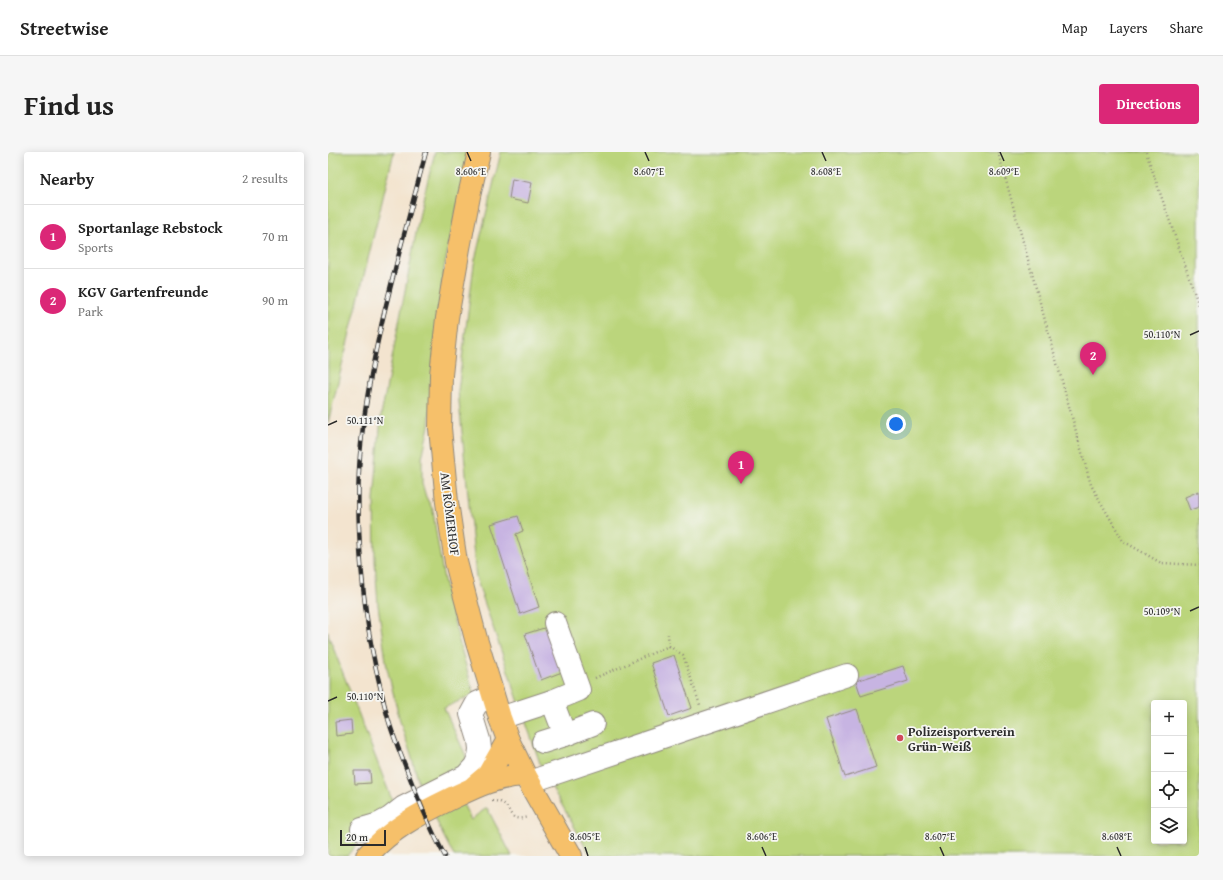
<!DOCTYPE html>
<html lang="en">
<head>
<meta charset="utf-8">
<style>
  :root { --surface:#fff; --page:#f6f6f6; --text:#222; --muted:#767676; --line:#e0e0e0; --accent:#db2777 }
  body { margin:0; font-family:"Gentium Book Plus",serif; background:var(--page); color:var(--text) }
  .controls { position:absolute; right:12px; bottom:12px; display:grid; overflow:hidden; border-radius:4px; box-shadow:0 2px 10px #0003 }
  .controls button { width:36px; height:36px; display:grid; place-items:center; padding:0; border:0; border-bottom:1px solid var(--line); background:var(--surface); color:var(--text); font:20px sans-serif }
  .scale { position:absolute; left:12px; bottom:10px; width:46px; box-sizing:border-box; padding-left:4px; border:2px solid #2b2b2b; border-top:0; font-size:11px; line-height:14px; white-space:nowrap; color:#2b2b2b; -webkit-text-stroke:3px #f6f6f2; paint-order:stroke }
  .you { position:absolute; left:568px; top:272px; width:14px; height:14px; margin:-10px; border:3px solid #fff; border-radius:50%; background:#1a73e8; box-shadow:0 0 0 6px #1a73e833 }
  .badge { display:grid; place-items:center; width:26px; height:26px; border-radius:50%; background:var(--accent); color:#fff; font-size:13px; font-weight:700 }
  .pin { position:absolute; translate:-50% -33px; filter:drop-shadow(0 1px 2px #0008) }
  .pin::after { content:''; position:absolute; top:21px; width:14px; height:12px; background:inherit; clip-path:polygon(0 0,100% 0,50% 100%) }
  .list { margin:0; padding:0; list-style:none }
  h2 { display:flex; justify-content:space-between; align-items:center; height:52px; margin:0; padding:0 16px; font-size:17px }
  h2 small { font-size:13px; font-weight:400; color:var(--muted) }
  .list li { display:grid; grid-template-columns:26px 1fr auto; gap:12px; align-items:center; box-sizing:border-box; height:64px; padding:0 16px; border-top:1px solid var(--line) }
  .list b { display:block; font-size:15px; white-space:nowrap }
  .list p { margin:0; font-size:13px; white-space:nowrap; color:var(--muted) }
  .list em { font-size:13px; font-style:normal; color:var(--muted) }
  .icon { flex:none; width:22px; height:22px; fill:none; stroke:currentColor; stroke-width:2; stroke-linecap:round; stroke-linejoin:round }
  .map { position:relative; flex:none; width:871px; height:704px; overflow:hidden; border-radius:4px }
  header { display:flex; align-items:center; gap:24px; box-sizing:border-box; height:56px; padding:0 20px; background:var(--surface); border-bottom:1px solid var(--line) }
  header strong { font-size:19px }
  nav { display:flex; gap:22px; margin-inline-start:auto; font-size:14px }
  .intro { display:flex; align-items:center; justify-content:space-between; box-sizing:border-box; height:96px; padding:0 24px }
  h1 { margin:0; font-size:28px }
  .button { padding:10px 18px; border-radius:4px; background:var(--accent); color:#fff; font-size:14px; font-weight:700 }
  main { display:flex; gap:24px; padding:0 24px }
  aside { flex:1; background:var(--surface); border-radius:4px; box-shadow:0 2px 10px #0003 }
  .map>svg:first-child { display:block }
  .green { fill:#bbd57b; stroke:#738053; fill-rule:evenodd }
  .building { fill:#c7b4e2 }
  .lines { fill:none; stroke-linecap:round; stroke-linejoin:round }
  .minor-casing { stroke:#8f887d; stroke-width:24 }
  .major-casing { stroke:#8f887d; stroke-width:24 }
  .highway-casing { stroke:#8f887d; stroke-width:24 }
  .path { stroke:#8f887d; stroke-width:2.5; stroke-dasharray:1 3; stroke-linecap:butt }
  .minor { stroke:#fff; stroke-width:22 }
  .major { stroke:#f6c06b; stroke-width:22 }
  .highway { stroke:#f6c06b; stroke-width:22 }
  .rail-casing { stroke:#2b2b2b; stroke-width:4.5 }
  .rail { stroke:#f6f6f2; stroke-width:3; stroke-dasharray:9; stroke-linecap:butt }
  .ticks { fill:none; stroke:#2b2b2b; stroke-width:1.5 }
  .poi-dot { fill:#d1495b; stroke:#f6f6f2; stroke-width:1.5 }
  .labels { text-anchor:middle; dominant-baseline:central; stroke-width:3.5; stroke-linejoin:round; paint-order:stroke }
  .street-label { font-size:13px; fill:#2b2b2b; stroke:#f6f6f2 }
  .poi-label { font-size:13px; font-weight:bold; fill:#2b2b2b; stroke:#f6f6f2; text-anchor:start }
  .ticks-label { font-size:10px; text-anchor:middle; fill:#2b2b2b; stroke:#f6f6f2; stroke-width:3.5; stroke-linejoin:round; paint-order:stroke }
</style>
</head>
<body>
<header>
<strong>Streetwise</strong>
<nav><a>Map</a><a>Layers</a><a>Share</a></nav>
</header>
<div class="intro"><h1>Find us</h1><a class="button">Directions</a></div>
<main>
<aside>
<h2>Nearby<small>2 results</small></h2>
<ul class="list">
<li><span class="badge">1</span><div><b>Sportanlage Rebstock</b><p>Sports</p></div><em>70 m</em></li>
<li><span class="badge">2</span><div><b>KGV Gartenfreunde</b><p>Park</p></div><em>90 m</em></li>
</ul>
</aside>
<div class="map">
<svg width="871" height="704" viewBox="0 0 871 704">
  <rect width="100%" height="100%" fill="#f6f6f2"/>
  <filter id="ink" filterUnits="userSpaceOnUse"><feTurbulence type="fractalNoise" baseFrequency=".025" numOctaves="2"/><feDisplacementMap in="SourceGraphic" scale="8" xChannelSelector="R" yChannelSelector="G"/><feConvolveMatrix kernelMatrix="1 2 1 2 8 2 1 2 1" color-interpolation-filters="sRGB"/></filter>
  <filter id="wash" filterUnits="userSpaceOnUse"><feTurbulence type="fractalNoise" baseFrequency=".012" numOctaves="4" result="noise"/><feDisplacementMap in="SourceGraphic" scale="16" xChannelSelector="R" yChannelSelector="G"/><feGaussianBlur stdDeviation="0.9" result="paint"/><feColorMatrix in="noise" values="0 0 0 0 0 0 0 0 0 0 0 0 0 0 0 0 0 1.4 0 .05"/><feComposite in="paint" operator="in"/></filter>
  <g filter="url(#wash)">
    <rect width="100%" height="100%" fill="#f3e4cf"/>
    <g class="green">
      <path d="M0 0H66L0 271Z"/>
      <path d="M107 0H141L116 116 109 172 101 274 94 306V331L98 345 105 358 108 380 116 428 132 493 146 542 116 556 138 604V616L126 626 118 618 143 668 150 662 159 656 184 704H126L115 683 90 628 83 603 73 573 59 516 50 453 47 409 46 348 53 264 93 55Z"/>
      <path d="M173 0H871V704H263L215 620 148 426 130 239 146 112ZM826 551H856V689H826Z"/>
      <path d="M0 479 1 485 64 648 19 704H0Z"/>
    </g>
    <g id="blocks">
      <g class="building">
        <path d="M184 27 204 31 200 51 181 47Z"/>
        <path d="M871 339V355L862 358 857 345Z"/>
        <path d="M190 364 195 379 188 382 211 455 192 462 163 372Z"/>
        <path d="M219 475 234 520 213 528 197 482Z"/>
        <path d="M346 503 364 556 341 564 323 511Z"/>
        <path d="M575 514 580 529 533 544 528 529Z"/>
        <path d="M529 557 548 615 517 625 498 567Z"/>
        <path d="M23 568 24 582 8 584 7 570Z"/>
        <path d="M26 619H42L43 631 27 632Z"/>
      </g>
    </g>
  </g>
  <g filter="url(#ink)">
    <use href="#blocks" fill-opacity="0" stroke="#8f887d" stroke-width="1"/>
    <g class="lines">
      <defs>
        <g id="minor">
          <path d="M172 566 224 549 251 538 227 471"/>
          <path d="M237 583 265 572"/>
          <path d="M215 590 237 583 224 549"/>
          <path d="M201 630 519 523"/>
          <path d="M34 677 51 672 62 666 76 655 138 624 147 614 151 605 152 597 151 588 143 562 149 551 165 544"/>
        </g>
        <path id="major" d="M151 0 141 44 131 96 119 166 113 223 112 276 119 350 128 410 148 487 172 566 180 588 197 623 243 704"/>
        <g id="highway">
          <path d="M147 634 160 623 180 588"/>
          <path d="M39 704C61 678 91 662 122 647 147 635 168 624 197 623"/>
        </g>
      </defs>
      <use href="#minor" class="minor-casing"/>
      <use href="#major" class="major-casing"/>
      <use href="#highway" class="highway-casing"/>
      <g class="path">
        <path d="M670 0 763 333 795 389 833 411 871 413"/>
        <path d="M818 0 871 154"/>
        <path d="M341 494 355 503 372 553"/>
        <path d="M267 526 341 494 340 482"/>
        <path d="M164 649C189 649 174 672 200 665"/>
      </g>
      <use href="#minor" class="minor"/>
      <use href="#major" class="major"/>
      <use href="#highway" class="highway"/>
      <defs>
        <path id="rail" d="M98 0C72 100 41 200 32 303 30 327 30 351 31 376 33 429 39 482 52 534 55 547 58 561 62 573 67 589 74 605 80 621 91 649 102 677 117 704"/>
      </defs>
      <use href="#rail" class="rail-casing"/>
      <use href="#rail" class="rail"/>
    </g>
  </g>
  <path class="ticks" d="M139 0 143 9M317 0 321 9M494 0 498 9M672 0 676 9M862 183 871 179M0 273 9 269M862 459 871 455M0 549 9 545M257 695 260 704M434 695 438 704M612 695 616 704M789 695 793 704"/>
  <circle class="poi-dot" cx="572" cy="586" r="4"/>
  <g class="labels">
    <g class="street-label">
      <text transform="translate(122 362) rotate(83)">AM RÖMERHOF</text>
    </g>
    <g class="poi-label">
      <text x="580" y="579">Polizeisportverein<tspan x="580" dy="15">Grün-Weiß</tspan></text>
    </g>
  </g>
  <g class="ticks-label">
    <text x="143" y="23">8.606°E</text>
    <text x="321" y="23">8.607°E</text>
    <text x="498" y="23">8.608°E</text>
    <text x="676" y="23">8.609°E</text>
    <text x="834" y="186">50.110°N</text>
    <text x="37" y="272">50.111°N</text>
    <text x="834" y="463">50.109°N</text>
    <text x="37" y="548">50.110°N</text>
    <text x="257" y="688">8.605°E</text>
    <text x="434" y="688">8.606°E</text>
    <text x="612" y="688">8.607°E</text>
    <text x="789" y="688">8.608°E</text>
  </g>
</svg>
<div class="controls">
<button>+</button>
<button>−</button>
<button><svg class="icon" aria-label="locate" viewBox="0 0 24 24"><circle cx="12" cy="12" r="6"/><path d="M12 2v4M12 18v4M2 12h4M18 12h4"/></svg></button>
<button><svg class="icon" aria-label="layers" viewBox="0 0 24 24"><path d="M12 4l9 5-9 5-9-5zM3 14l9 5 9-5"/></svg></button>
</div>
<div class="scale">20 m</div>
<div class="you"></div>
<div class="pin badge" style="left:413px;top:332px">1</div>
<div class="pin badge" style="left:765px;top:223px">2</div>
</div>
</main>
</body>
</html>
